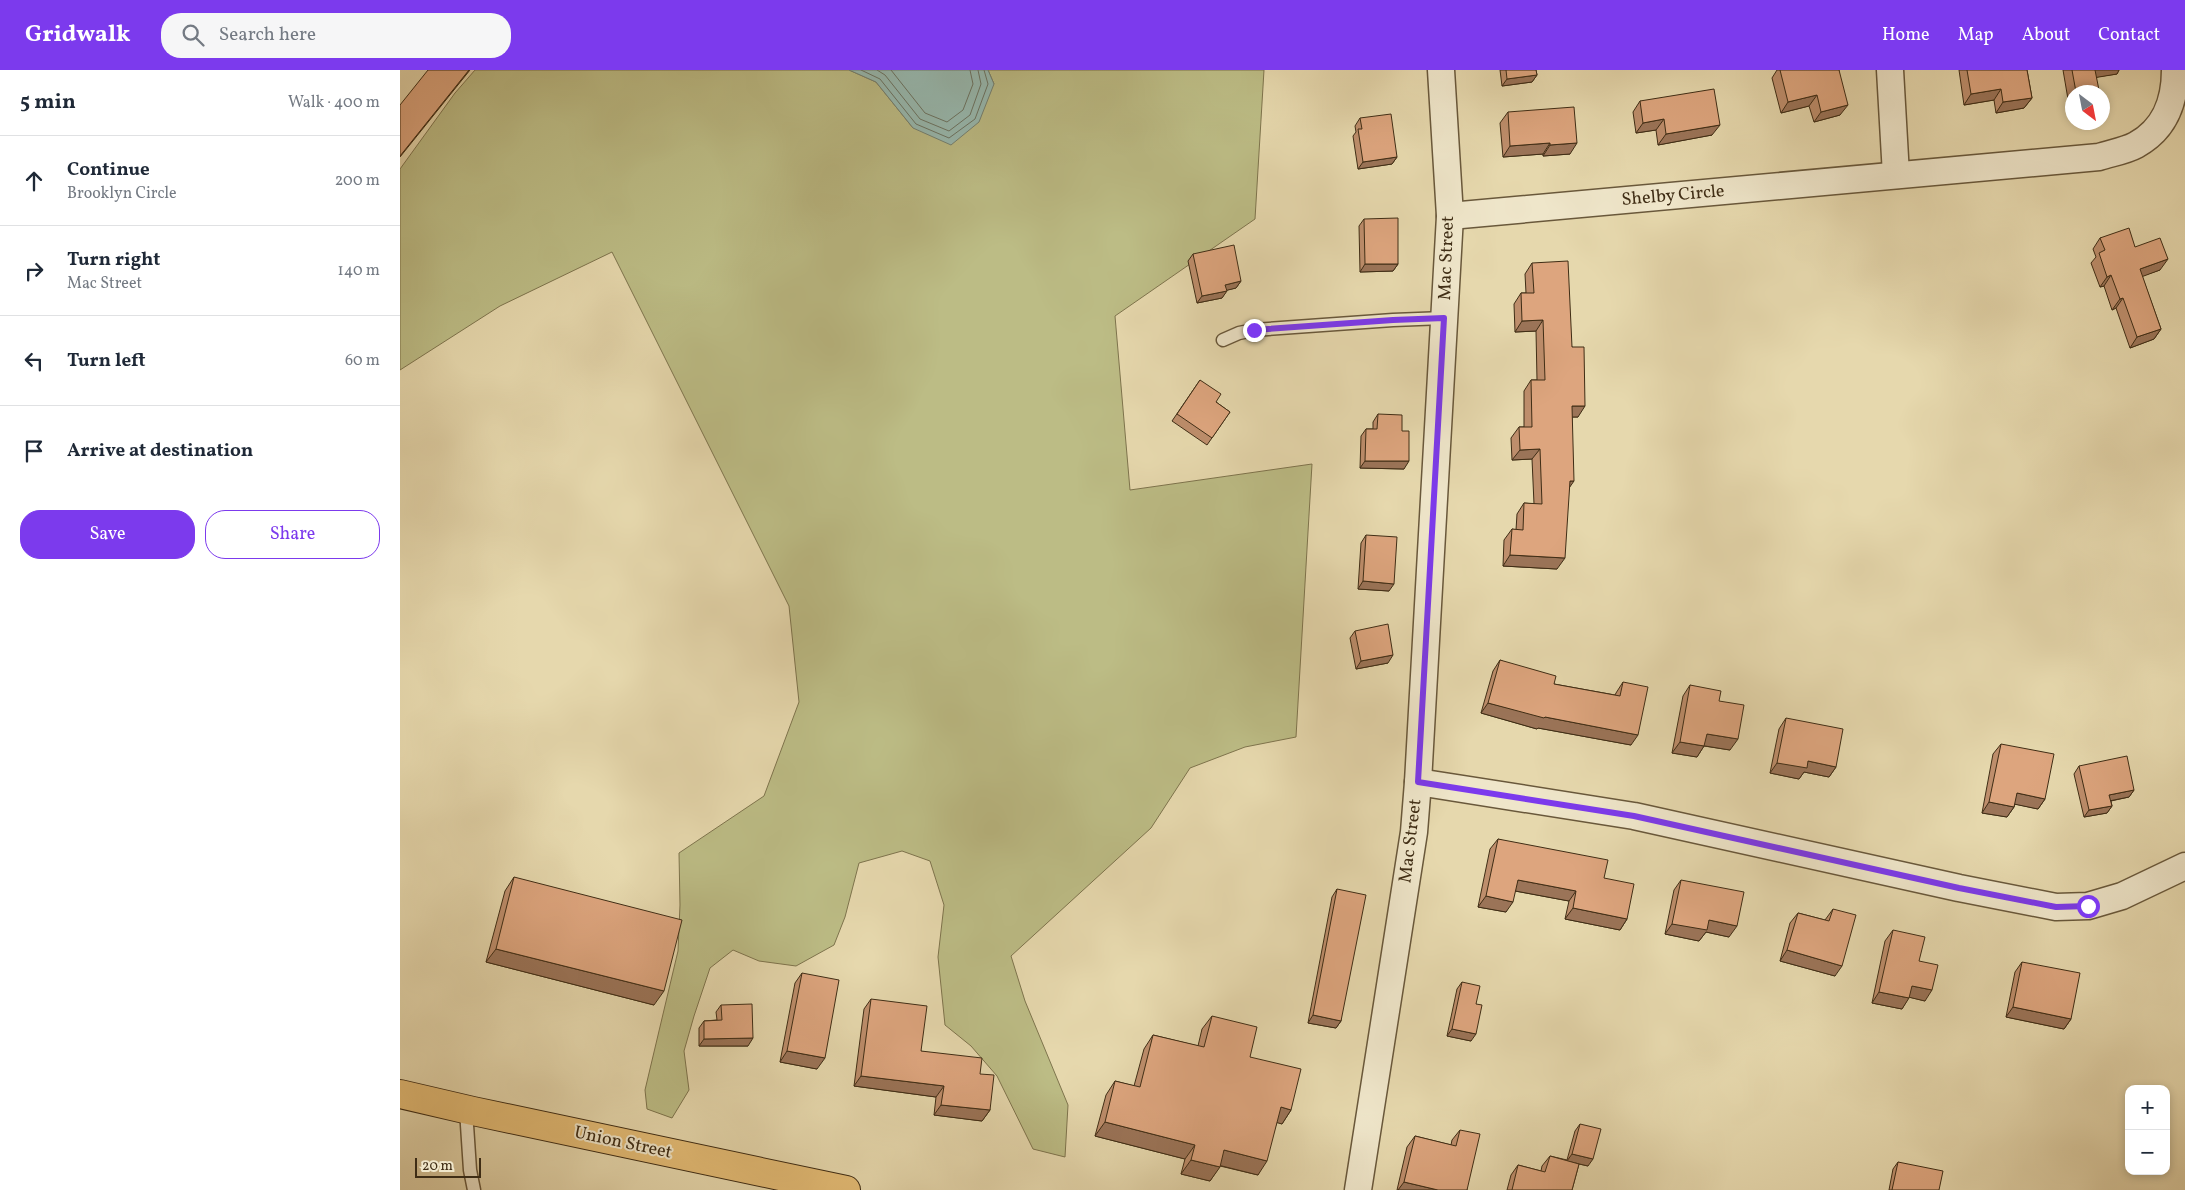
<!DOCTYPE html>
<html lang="en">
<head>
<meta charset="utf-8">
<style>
  :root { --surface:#fff; --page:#f6f6f7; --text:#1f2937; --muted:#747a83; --line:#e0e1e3; --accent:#7c3aed }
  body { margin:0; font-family:Vollkorn,serif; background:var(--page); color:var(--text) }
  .controls { position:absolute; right:15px; bottom:15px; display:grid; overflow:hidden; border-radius:10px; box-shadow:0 2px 8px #0003 }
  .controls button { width:45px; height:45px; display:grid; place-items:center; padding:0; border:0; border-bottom:1px solid var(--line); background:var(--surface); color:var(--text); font:25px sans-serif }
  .compass { position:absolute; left:1665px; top:15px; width:45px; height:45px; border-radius:50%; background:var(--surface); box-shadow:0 2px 8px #0003; rotate:148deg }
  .scale { position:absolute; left:15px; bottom:12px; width:66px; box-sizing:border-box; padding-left:5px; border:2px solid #3f2d15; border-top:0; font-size:14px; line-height:18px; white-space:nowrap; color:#3f2d15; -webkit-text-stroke:4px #efe6ca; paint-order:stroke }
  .stop { position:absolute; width:15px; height:15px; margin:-11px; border:4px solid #7c3aed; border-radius:50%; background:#fff }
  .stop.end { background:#7c3aed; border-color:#fff; box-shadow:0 1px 5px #0008 }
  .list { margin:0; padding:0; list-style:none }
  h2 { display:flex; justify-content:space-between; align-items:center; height:65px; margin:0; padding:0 20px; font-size:21px }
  h2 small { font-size:16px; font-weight:400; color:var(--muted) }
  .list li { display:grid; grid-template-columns:32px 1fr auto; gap:15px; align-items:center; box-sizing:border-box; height:90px; padding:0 20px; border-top:1px solid var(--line) }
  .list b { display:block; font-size:19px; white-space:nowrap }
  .list p { margin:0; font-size:16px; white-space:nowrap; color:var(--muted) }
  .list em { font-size:16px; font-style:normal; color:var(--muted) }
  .actions { display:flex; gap:10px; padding:15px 20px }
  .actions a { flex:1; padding:11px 0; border:1px solid var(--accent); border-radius:20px; text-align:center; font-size:18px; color:var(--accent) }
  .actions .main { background:var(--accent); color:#fff }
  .icon { flex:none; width:28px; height:28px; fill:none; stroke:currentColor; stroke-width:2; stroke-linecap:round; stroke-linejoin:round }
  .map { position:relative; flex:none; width:1785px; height:1120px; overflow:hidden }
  header { display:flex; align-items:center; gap:30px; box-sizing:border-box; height:70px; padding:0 25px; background:var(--accent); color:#fff }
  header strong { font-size:24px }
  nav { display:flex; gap:28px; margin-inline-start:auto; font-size:18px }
  .search { width:350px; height:45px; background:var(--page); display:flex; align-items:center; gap:12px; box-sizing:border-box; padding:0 18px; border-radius:20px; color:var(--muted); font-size:19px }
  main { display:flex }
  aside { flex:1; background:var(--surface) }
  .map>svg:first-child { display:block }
  .green { fill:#bcbc85; stroke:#7e744d }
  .water { fill:#97b9b0; stroke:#748172 }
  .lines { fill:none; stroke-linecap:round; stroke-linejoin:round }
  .shore { stroke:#6b7362; stroke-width:1 }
  .lane-casing { stroke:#69583b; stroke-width:15 }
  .street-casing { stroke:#69583b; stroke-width:29 }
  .primary-casing { stroke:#3f2d15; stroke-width:30 }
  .lane { stroke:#efe6ca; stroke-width:12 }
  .street { stroke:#efe6ca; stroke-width:26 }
  .primary { stroke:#e3bc76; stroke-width:28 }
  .wall { fill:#be8e6c; stroke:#3f2d15 }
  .shaded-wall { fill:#9b7458; stroke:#3f2d15 }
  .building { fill:#dda57e; stroke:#3f2d15 }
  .route { stroke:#7c3aed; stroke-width:6 }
  .labels { text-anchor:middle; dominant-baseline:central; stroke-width:4; stroke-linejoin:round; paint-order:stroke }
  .street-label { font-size:18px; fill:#3f2d15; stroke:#efe6ca }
</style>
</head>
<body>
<header>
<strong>Gridwalk</strong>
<div class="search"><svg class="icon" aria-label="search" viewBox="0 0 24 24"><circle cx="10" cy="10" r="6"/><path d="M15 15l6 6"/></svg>Search here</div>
<nav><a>Home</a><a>Map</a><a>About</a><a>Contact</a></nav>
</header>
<main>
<aside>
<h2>5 min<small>Walk · 400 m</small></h2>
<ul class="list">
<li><svg class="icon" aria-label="ahead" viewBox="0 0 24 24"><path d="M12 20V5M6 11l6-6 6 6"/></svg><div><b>Continue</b><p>Brooklyn Circle</p></div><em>200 m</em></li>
<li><svg class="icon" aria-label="right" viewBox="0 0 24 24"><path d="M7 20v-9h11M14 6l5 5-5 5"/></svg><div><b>Turn right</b><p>Mac Street</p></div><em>140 m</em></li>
<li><svg class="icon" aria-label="left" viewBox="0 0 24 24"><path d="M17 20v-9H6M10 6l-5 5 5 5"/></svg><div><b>Turn left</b></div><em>60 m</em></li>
<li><svg class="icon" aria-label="arrive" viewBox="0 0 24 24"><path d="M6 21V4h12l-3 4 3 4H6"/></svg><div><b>Arrive at destination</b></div></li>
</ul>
<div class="actions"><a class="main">Save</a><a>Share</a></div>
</aside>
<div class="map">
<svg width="1785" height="1120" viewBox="0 0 1785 1120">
  <rect width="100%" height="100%" fill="#e6d8ad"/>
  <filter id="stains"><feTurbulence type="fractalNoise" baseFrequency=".004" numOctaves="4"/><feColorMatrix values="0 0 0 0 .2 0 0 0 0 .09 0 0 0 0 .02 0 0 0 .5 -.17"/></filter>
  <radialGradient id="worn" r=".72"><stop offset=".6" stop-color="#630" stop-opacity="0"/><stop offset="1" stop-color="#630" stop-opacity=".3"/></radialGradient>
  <path class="green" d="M75 0H449L476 12 513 58 594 14 588 0H864L855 149 715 246 730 420 912 394 896 667 845 677 790 698 751 758 611 886 625 931 668 1035 665 1087 633 1079 597 1006 571 976 545 955 538 887 544 835 530 791 502 781 459 793 445 847 434 875 396 896 359 891 333 880 310 898 294 946 284 981 289 1020 272 1048 247 1039 245 1020 278 881 280 835 279 783 364 726 399 632 389 536 212 182 100 236 0 300V99L55 23Z"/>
  <path class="water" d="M449 0H588L594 14 579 52 551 75 513 58 476 12Z"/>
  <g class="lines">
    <g class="shore">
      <path d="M461 0 480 9 516 54 549 68 575 49 588 14 584 0"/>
      <path d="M477 0 485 5 520 49 549 61 570 45 581 14 578 0"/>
      <path d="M491 0 525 43 547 52 563 40 573 14 570 0"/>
    </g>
    <defs>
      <g id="lane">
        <path d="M823 270 839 263 854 260 993 250 1044 248"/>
        <path d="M66 1040 70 1100 74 1120"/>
      </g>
      <g id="street">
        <path d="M1490 0 1496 105"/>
        <path d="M1050 146 1699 87C1711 83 1725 81 1736 75 1765 59 1775 32 1775 0"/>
        <path d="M1018 712 1234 746 1559 818 1656 837 1688 836 1722 826 1785 796"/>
        <path d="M958 1120 1014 762 1018 712 1050 146 1041 0"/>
      </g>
      <path id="primary" d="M0 1024 73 1041 446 1120"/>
    </defs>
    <use href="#lane" class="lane-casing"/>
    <use href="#street" class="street-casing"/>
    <use href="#primary" class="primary-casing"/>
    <use href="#lane" class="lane"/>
    <use href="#street" class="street"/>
    <use href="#primary" class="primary"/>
  </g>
  <g class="wall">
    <path d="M1100 0H1136L1137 5 1132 12 1102 16Z"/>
    <path d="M1377 0H1439L1440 45 1414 52 1409 36 1381 43 1372 8Z"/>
    <path d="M1559 0H1627L1632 28 1624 38 1596 43 1594 30 1564 35Z"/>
    <path d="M1663 0H1719L1717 4 1696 7 1697 22H1672V34L1669 35Z"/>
    <path d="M1240 31 1312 65 1258 75 1256 60 1236 63 1233 42Z"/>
    <path d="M1108 42 1170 84 1143 86V84L1103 87 1100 53Z"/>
    <path d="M960 48 997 87 992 94 958 99 953 66 956 62 955 56Z"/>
    <path d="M964 149 998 194 993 201 960 202 959 156Z"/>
    <path d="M1700 168 1735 177 1760 200 1742 206 1761 259 1754 269 1730 278 1716 238 1712 240 1704 216 1700 217 1691 193 1696 187 1693 179Z"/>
    <path d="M793 184 841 211 836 218 827 220 822 228 797 233 788 191Z"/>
    <path d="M1132 193 1172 277 1178 347H1172L1169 418 1157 499 1103 496 1104 470 1112 459 1116 460 1117 444 1124 433 1134 434 1132 389 1112 390 1111 368 1119 357H1124V321L1131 310H1137L1136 261 1115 262 1114 234 1121 223H1126L1125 204Z"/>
    <path d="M800 310 816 332 830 342 807 375 772 351Z"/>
    <path d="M978 344 1002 361 1004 399 960 398 961 366 966 359H973V352Z"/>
    <path d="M966 465 989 521 958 519 961 473Z"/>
    <path d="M955 561 988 593 956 599 950 568Z"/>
    <path d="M1100 590 1154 614 1215 625 1216 623 1223 612 1231 675 1138 658 1137 659 1081 643 1093 601Z"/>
    <path d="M1290 615 1319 631 1330 680 1304 676 1297 687 1272 683 1283 626Z"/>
    <path d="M1386 648 1436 697 1429 707 1404 702 1399 709 1370 703 1379 659Z"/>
    <path d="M1601 674 1645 729 1638 739 1615 734 1614 737 1607 747 1582 743 1593 684Z"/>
    <path d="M1679 696 1734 720 1729 727 1711 731 1712 736 1707 743 1684 747 1674 704Z"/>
    <path d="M1098 769 1204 808 1227 849 1220 860 1165 849 1169 831 1115 821 1106 842 1078 837 1090 779Z"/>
    <path d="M114 807 254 935 86 892 105 821Z"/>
    <path d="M1281 810 1329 867 1306 862 1299 871 1265 864 1274 820Z"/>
    <path d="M937 819 941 951 936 958 908 953 932 827Z"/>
    <path d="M1433 839 1435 906 1380 891 1390 853 1398 843 1425 850Z"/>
    <path d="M1493 860 1519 891 1525 931 1509 927 1502 939 1472 933 1485 871Z"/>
    <path d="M1622 892 1671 949 1664 959 1606 947 1615 902Z"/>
    <path d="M402 903 417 999 380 992 395 913Z"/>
    <path d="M1062 912 1076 934 1071 971 1047 966 1057 919Z"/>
    <path d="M471 929 521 981 580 1004 590 1040 582 1051 534 1045 536 1027 454 1016 464 939Z"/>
    <path d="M321 935 348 976H299V958L304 951 317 950 316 942Z"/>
    <path d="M812 946 850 987 891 1040 882 1054 877 1052 858 1105 820 1096 810 1111 781 1104 785 1089 695 1066 706 1025 715 1011 734 1016 744 979 753 965 798 976 802 959Z"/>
    <path d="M1180 1054 1188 1096 1179 1094 1172 1120H1107L1111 1105 1118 1095 1141 1101 1142 1096 1150 1086 1167 1090 1175 1061Z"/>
    <path d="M1060 1060 1067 1120H997L1007 1077 1015 1066 1051 1075 1052 1070Z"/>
    <path d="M1498 1092 1539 1120H1489L1493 1099Z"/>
  </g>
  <g class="shaded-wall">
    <path d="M69 0H70L0 87V86Z"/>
    <path d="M1694 0H1719L1717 4 1687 9Z"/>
    <path d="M1137 5 1132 12 1102 16 1107 9Z"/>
    <path d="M1601 19 1594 30 1564 35 1571 24Z"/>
    <path d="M1699 20 1697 22H1686Z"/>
    <path d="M1417 25 1409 36 1381 43 1388 32Z"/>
    <path d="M1632 28 1624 38 1596 43 1603 32Z"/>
    <path d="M1448 35 1440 45 1414 52 1421 42Z"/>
    <path d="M1264 49 1256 60 1236 63 1243 53Z"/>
    <path d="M1320 55 1312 65 1258 75 1266 64Z"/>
    <path d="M1150 73 1143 84 1103 87 1110 76Z"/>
    <path d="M1177 73 1170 84 1143 86 1150 75Z"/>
    <path d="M997 87 992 94 958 99 963 92Z"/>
    <path d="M1768 189 1760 200 1733 210 1740 199Z"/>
    <path d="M965 194H998L993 201 960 202Z"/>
    <path d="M1711 205 1704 216 1700 217 1707 207Z"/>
    <path d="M841 211 836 218 820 222 825 215Z"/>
    <path d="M827 221 822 228 797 233 802 226Z"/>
    <path d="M1723 228 1716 238 1712 240 1720 229Z"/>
    <path d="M1143 250 1136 261 1115 262 1122 251Z"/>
    <path d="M1761 259 1754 269 1730 278 1737 267Z"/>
    <path d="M1172 336H1185L1178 347H1164Z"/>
    <path d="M1140 379 1132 389 1112 390 1120 380Z"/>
    <path d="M965 391H1009L1004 399 960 398Z"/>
    <path d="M1170 411H1174L1167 421Z"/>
    <path d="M1110 485 1165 488 1157 499 1103 496Z"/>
    <path d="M963 511 994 514 989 521 958 519Z"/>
    <path d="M993 585 988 593 956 599 961 591Z"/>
    <path d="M1088 633 1145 647 1238 665 1231 675 1138 658 1137 659 1081 643Z"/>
    <path d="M1307 664 1338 669 1330 680 1299 675Z"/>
    <path d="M1280 672 1304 676 1297 687 1272 683Z"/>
    <path d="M1408 691 1436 697 1429 707 1404 702 1399 709 1370 703 1377 693Z"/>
    <path d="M1734 720 1729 727 1704 732 1709 725Z"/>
    <path d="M1617 723 1645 729 1638 739 1609 733Z"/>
    <path d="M1589 732 1614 737 1607 747 1582 743Z"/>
    <path d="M1712 736 1707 743 1684 747 1689 740Z"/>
    <path d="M1118 810 1176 821 1169 831 1110 820Z"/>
    <path d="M1086 826 1113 832 1106 842 1078 837Z"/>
    <path d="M1173 838 1227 849 1220 860 1165 849Z"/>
    <path d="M1309 850 1337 856 1329 867 1306 862 1299 871 1265 864 1272 854Z"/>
    <path d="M96 879 264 921 254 935 86 892Z"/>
    <path d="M1387 880 1442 896 1435 906 1380 891Z"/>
    <path d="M1512 916 1532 920 1525 931 1504 926Z"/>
    <path d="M1479 922 1509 928 1502 939 1472 933Z"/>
    <path d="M1613 937 1671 949 1664 959 1606 947Z"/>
    <path d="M913 945 941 951 936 958 908 953Z"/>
    <path d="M1052 959 1076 964 1071 971 1047 966Z"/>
    <path d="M353 968 348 976H299L304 969Z"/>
    <path d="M387 981 425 988 417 999 380 992Z"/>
    <path d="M461 1006 544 1016 536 1027 454 1016Z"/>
    <path d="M541 1035 590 1040 582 1051 534 1045Z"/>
    <path d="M881 1037 891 1040 882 1054 871 1051Z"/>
    <path d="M705 1052 795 1075 785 1089 695 1066Z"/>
    <path d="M824 1080 867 1091 858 1105 814 1094Z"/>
    <path d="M1172 1084 1193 1089 1188 1096 1167 1091Z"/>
    <path d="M791 1090 820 1097 810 1111 781 1104Z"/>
    <path d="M1004 1112 1038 1120H998Z"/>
  </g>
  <g class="building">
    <path d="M28 0H69L0 86V35Z"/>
    <path d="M1106 0H1136L1137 5 1107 9Z"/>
    <path d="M1380 0H1439L1448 35 1421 42 1417 25 1388 32Z"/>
    <path d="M1567 0H1627L1632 28 1603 32 1601 19 1571 24Z"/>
    <path d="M1672 0H1695L1699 20 1686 22H1676Z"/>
    <path d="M1314 19 1320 55 1266 64 1264 49 1243 53 1240 31Z"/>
    <path d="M1174 37 1177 73 1150 75V73L1110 76 1108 42Z"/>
    <path d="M991 44 997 87 963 92 958 59H962L960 48Z"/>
    <path d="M998 148V194H965L964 149Z"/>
    <path d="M1729 158 1735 177 1760 168 1768 189 1740 199 1761 259 1737 267 1723 228 1720 229 1711 205 1707 207 1699 183 1705 180 1700 168Z"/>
    <path d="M834 175 841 211 825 215 827 221 802 226 793 184Z"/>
    <path d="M1168 191 1172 277H1184L1185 336H1172L1174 411H1170L1165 488 1110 485 1112 459 1123 460 1124 433 1142 434 1140 379 1120 380 1119 357H1132L1131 310H1145L1143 250 1122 251 1121 223H1134L1132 193Z"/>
    <path d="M800 310 821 324 816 332 830 342 812 368 777 344Z"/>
    <path d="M978 344 1002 345V361H1009V391H965L966 359H977Z"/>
    <path d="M966 465 997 467 994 514 963 511Z"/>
    <path d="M988 554 993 585 961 591 955 561Z"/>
    <path d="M1100 590 1156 606 1154 614 1220 626 1223 612 1248 617 1238 665 1145 647 1144 648 1088 633Z"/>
    <path d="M1290 615 1321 621 1319 631 1344 635 1338 669 1307 664 1304 676 1280 672Z"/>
    <path d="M1386 648 1443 659 1436 697 1408 691 1407 698 1377 693Z"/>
    <path d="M1601 674 1654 684 1645 729 1617 723 1614 737 1589 732Z"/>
    <path d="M1727 686 1734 720 1709 725 1712 736 1689 740 1679 696Z"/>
    <path d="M1098 769 1208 790 1204 808 1234 814 1227 849 1173 838 1176 821 1118 810 1113 832 1086 826Z"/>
    <path d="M114 807 282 850 264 921 96 879Z"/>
    <path d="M1281 810 1344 822 1337 856 1309 850 1307 860 1272 854Z"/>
    <path d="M937 819 966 825 941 951 913 945Z"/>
    <path d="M1433 839 1456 845 1442 896 1387 880 1398 843 1429 851Z"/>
    <path d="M1493 860 1525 867 1519 891 1538 895 1532 920 1512 916 1509 928 1479 922Z"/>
    <path d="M1622 892 1680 903 1671 949 1613 937Z"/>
    <path d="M402 903 439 910 425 988 387 981Z"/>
    <path d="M1062 912 1080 916 1076 934 1082 935 1076 964 1052 959Z"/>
    <path d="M471 929 527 936 521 981 582 988 580 1004 594 1005 590 1040 541 1035 544 1016 461 1006Z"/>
    <path d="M352 934 353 968 304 969V951L322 950 321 935Z"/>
    <path d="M812 946 857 957 850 987 901 999 891 1040 881 1037 867 1091 824 1080 820 1097 791 1090 795 1075 705 1052 715 1011 740 1017 753 965 804 977Z"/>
    <path d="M1180 1054 1201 1059 1193 1089 1172 1084Z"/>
    <path d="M1060 1060 1080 1064 1067 1120H1038L1004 1112 1015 1066 1056 1076Z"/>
    <path d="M1150 1086 1179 1094 1172 1120H1112L1118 1095 1145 1102Z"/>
    <path d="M1498 1092 1543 1101 1539 1120H1492Z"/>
  </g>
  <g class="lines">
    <path class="route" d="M854 260 993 250 1044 248 1018 712 1234 746 1559 818 1656 837 1688 836"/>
  </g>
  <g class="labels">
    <g class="street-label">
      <text transform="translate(1273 126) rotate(-5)">Shelby Circle</text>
      <text transform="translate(1047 188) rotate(-88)">Mac Street</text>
      <text transform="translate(1011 771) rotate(-83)">Mac Street</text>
      <text transform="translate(223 1073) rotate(12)">Union Street</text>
    </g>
  </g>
  <rect width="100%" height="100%" filter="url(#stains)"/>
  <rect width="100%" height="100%" fill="url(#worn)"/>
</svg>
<div class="controls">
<button>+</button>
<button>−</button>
</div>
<svg class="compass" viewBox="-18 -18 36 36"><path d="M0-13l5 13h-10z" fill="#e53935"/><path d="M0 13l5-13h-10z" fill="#747a83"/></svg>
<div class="scale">20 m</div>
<div class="stop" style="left:1688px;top:836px"></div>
<div class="stop end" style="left:854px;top:260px"></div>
</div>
</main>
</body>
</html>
